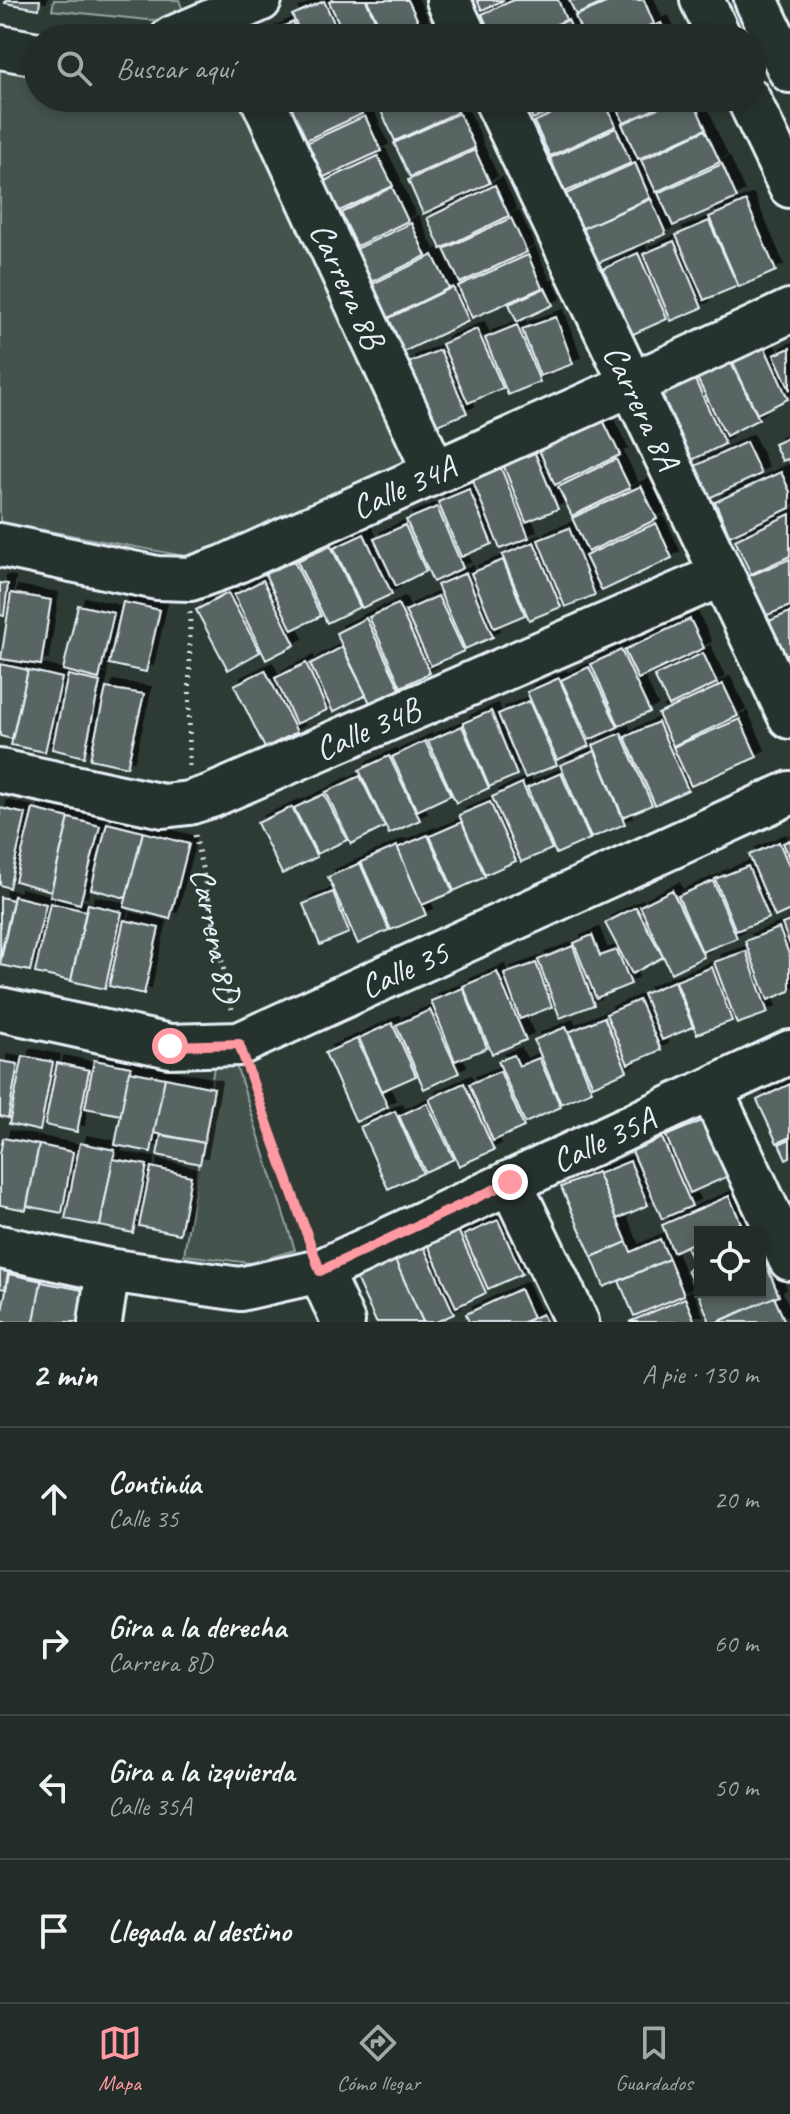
<!DOCTYPE html>
<html lang="es">
<head>
<meta charset="utf-8">
<style>
  :root { --surface:#222c28; --page:#2e3834; --text:#f1f3f6; --muted:#a2a7a8; --line:#3f4845; --accent:#ff9aa2 }
  body { margin:0; font-family:Caveat,sans-serif; background:var(--page); color:var(--text) }
  .controls { position:absolute; right:24px; bottom:24px; display:grid; overflow:hidden; border-radius:0px; box-shadow:0 4px 12px #0003 }
  .controls button { width:72px; height:72px; display:grid; place-items:center; padding:0; border:0; border-bottom:2px solid var(--line); background:var(--surface); color:var(--text); font:40px sans-serif }
  .stop { position:absolute; width:24px; height:24px; margin:-18px; border:6px solid #ff9aa2; border-radius:50%; background:#fff }
  .stop.end { background:#ff9aa2; border-color:#fff; box-shadow:0 2px 8px #0008 }
  .list { margin:0; padding:0; list-style:none }
  h2 { display:flex; justify-content:space-between; align-items:center; height:104px; margin:0; padding:0 32px; font-size:34px }
  h2 small { font-size:26px; font-weight:400; color:var(--muted) }
  .list li { display:grid; grid-template-columns:52px 1fr auto; gap:24px; align-items:center; box-sizing:border-box; height:144px; padding:0 32px; border-top:2px solid var(--line) }
  .list b { display:block; font-size:30px; white-space:nowrap }
  .list p { margin:0; font-size:26px; white-space:nowrap; color:var(--muted) }
  .list em { font-size:26px; font-style:normal; color:var(--muted) }
  .icon { flex:none; width:44px; height:44px; fill:none; stroke:currentColor; stroke-width:2; stroke-linecap:round; stroke-linejoin:round }
  .map { position:relative; flex:none; width:790px; height:1322px; overflow:hidden }
  .search { position:absolute; background:var(--surface); box-shadow:0 4px 12px #0003; left:24px; right:24px; top:24px; height:88px; display:flex; align-items:center; gap:20px; box-sizing:border-box; padding:0 28px; border-radius:44px; color:var(--muted); font-size:30px }
  .sheet { height:680px; background:var(--surface) }
  nav { display:flex; justify-content:space-around; align-items:center; box-sizing:border-box; height:112px; border-top:2px solid var(--line); background:var(--surface); font-size:22px; color:var(--muted) }
  nav a { display:grid; justify-items:center; gap:4px }
  nav .on { color:var(--accent) }
  .map>svg:first-child { display:block }
  .green { fill:#45524e; stroke:#96a2a3; stroke-width:2 }
  .building { fill:#596563; stroke:#e8f1f8; stroke-width:2; filter:url(#shadow) }
  .lines { fill:none; stroke-linecap:round; stroke-linejoin:round }
  .minor-casing { stroke:#e8f1f8; stroke-width:48 }
  .path { stroke:#e8f1f8; stroke-width:5; stroke-dasharray:2 6; stroke-linecap:butt }
  .minor { stroke:#26332d; stroke-width:42 }
  .route { stroke:#ff9aa2; stroke-width:10 }
  .labels { text-anchor:middle; dominant-baseline:central; stroke-width:7; stroke-linejoin:round; paint-order:stroke }
  .street-label { font-size:34px; fill:#e8f1f8; stroke:#26332d }
</style>
</head>
<body>
<div class="map">
<svg width="790" height="1322" viewBox="0 0 790 1322">
  <defs>
    <filter id="shadow"><feDropShadow dx="7" dy="-7" stdDeviation="0" flood-color="#0009"/></filter>
  </defs>
  <rect width="100%" height="100%" fill="#2e3b35"/>
  <filter id="ink" filterUnits="userSpaceOnUse"><feTurbulence type="fractalNoise" baseFrequency=".0125" numOctaves="2"/><feDisplacementMap in="SourceGraphic" scale="16" xChannelSelector="R" yChannelSelector="G"/><feConvolveMatrix kernelMatrix="1 2 1 2 8 2 1 2 1" color-interpolation-filters="sRGB"/></filter>
  <g filter="url(#ink)">
    <g class="green">
      <path d="M54 0H179L186 19 148 20 52 10Z"/>
      <path d="M0 34 38 39V98H241L410 461 195 558 0 522Z"/>
      <path d="M232 1052 295 1250 251 1263 184 1255 216 1054Z"/>
    </g>
    <g class="building">
      <path d="M6 0H40L39 9 5 3Z"/>
      <path d="M333 0H366L383 38H346L329 2Z"/>
      <path d="M367 0H408L426 38H385Z"/>
      <path d="M477 0H504L482 10Z"/>
      <path d="M514 0H558L566 20 525 38H492L482 14Z"/>
      <path d="M569 0H609L576 15Z"/>
      <path d="M613 0H644L654 24 621 38H584L575 16Z"/>
      <path d="M324 1 341 38H303L292 15Z"/>
      <path d="M568 20 576 38H527Z"/>
      <path d="M293 22 300 38H258Z"/>
      <path d="M661 23 668 38H627Z"/>
      <path d="M284 98H305L288 106Z"/>
      <path d="M313 98H355L362 114 304 141 289 109Z"/>
      <path d="M368 98H398L373 109Z"/>
      <path d="M404 98H452L458 112 395 141 380 109Z"/>
      <path d="M523 98H580L533 119Z"/>
      <path d="M586 98H603L616 126 550 156 534 122Z"/>
      <path d="M613 98H679L624 123Z"/>
      <path d="M681 98H692L706 129 638 159 622 124Z"/>
      <path d="M459 113 475 148 410 177 394 143Z"/>
      <path d="M365 116 381 151 322 178 306 143Z"/>
      <path d="M616 128 631 163 565 192 550 158Z"/>
      <path d="M705 130 720 162 656 192 641 160Z"/>
      <path d="M475 150 490 183 423 214 408 180Z"/>
      <path d="M378 156 393 186 333 214 318 184Z"/>
      <path d="M635 163 650 198 582 229 566 194Z"/>
      <path d="M722 164 737 198 673 226 658 193Z"/>
      <path d="M495 185 509 216 441 249 427 218Z"/>
      <path d="M392 187 408 221 357 246 341 213Z"/>
      <path d="M651 199 666 234 598 263 583 228Z"/>
      <path d="M746 201 776 271 739 287 709 217Z"/>
      <path d="M511 218 527 252 460 283 444 249Z"/>
      <path d="M709 221 738 286 704 300 676 235Z"/>
      <path d="M411 223 426 256 369 283 354 250Z"/>
      <path d="M674 241 702 308 671 321 643 254Z"/>
      <path d="M638 253 667 319 631 335 603 269Z"/>
      <path d="M433 255 449 288 386 319 370 285Z"/>
      <path d="M528 255 542 288 472 318 458 286Z"/>
      <path d="M453 287 469 321 399 354 383 321Z"/>
      <path d="M545 288 553 305 517 322 509 304Z"/>
      <path d="M556 317 573 364 540 376 522 329Z"/>
      <path d="M517 325 540 382 508 395 485 338Z"/>
      <path d="M477 329 503 388 468 403 442 344Z"/>
      <path d="M764 346 788 399 757 414 732 360Z"/>
      <path d="M790 348V390L774 355Z"/>
      <path d="M440 350 467 413 435 426 408 363Z"/>
      <path d="M729 359 759 419 726 436 696 376Z"/>
      <path d="M694 378 725 444 692 460 662 394Z"/>
      <path d="M602 418 620 455 555 485 538 448Z"/>
      <path d="M790 437V463L788 459 782 461 774 444Z"/>
      <path d="M746 442 761 474 709 498 695 466Z"/>
      <path d="M534 451 558 509 526 522 503 464Z"/>
      <path d="M616 459 630 488 572 516 558 487Z"/>
      <path d="M501 468 529 538 500 549 472 479Z"/>
      <path d="M781 472 790 492V508L730 536 715 502Z"/>
      <path d="M641 486 657 519 588 552 572 518Z"/>
      <path d="M469 489 492 544 461 557 438 502Z"/>
      <path d="M437 507 463 568 433 582 406 520Z"/>
      <path d="M790 514V556L751 574 735 540Z"/>
      <path d="M656 523 672 558 602 591 585 556Z"/>
      <path d="M405 525 426 571 396 586 374 539Z"/>
      <path d="M569 528 595 595 565 607 538 540Z"/>
      <path d="M364 534 392 594 362 608 334 548Z"/>
      <path d="M534 542 561 607 529 620 502 555Z"/>
      <path d="M331 546 360 607 327 623 297 561Z"/>
      <path d="M790 559V606L765 616 749 576Z"/>
      <path d="M503 560 525 615 494 628 471 573Z"/>
      <path d="M294 561 321 616 292 630 265 574Z"/>
      <path d="M466 573 493 637 465 649 437 585Z"/>
      <path d="M263 580 295 645 266 660 234 595Z"/>
      <path d="M0 583 8 584 4 616 0 615Z"/>
      <path d="M11 593 51 600 41 665 1 659Z"/>
      <path d="M228 593 260 652 228 670 196 610Z"/>
      <path d="M438 596 464 651 431 666 405 611Z"/>
      <path d="M123 602 160 610 146 672 109 664Z"/>
      <path d="M398 604 430 673 401 687 369 617Z"/>
      <path d="M78 605 114 613 99 679 63 670Z"/>
      <path d="M790 612V653L784 655 769 621Z"/>
      <path d="M366 618 400 689 370 703 336 633Z"/>
      <path d="M690 619 704 648 638 679 624 650Z"/>
      <path d="M342 647 366 695 333 712 310 664Z"/>
      <path d="M621 650 650 712 619 726 591 664Z"/>
      <path d="M703 653 717 683 669 706 654 676Z"/>
      <path d="M306 663 327 710 296 724 275 678Z"/>
      <path d="M0 664 28 670 12 739 0 736Z"/>
      <path d="M589 667 618 727 589 740 561 680Z"/>
      <path d="M28 670 62 678 45 752 11 745Z"/>
      <path d="M265 670 297 732 265 748 234 685Z"/>
      <path d="M68 675 100 682 84 757 52 749Z"/>
      <path d="M559 678 589 746 557 760 527 692Z"/>
      <path d="M723 684 738 716 673 746 658 714Z"/>
      <path d="M106 688 144 694 127 767 90 759Z"/>
      <path d="M529 701 557 765 525 778 498 714Z"/>
      <path d="M491 711 517 775 489 787 463 723Z"/>
      <path d="M740 719 757 757 691 786 673 747Z"/>
      <path d="M658 722 688 790 655 805 625 737Z"/>
      <path d="M462 726 489 788 456 803 428 741Z"/>
      <path d="M621 733 652 805 623 817 593 745Z"/>
      <path d="M425 741 451 795 417 811 392 757Z"/>
      <path d="M595 751 625 824 591 838 560 765Z"/>
      <path d="M389 756 420 820 389 834 359 770Z"/>
      <path d="M561 773 590 839 556 854 527 788Z"/>
      <path d="M360 776 385 827 351 844 326 792Z"/>
      <path d="M522 783 552 849 521 862 492 797Z"/>
      <path d="M324 794 347 840 317 854 294 808Z"/>
      <path d="M490 802 516 861 485 875 459 815Z"/>
      <path d="M292 807 317 857 282 874 257 823Z"/>
      <path d="M0 808 26 814 9 888 0 885Z"/>
      <path d="M33 809 69 818 51 891 15 881Z"/>
      <path d="M69 818 100 826 80 904 50 896Z"/>
      <path d="M462 822 485 877 454 891 430 836Z"/>
      <path d="M107 823 143 832 126 898 91 889Z"/>
      <path d="M143 832 189 844 170 919 124 907Z"/>
      <path d="M428 835 453 892 422 905 397 848Z"/>
      <path d="M790 840V858L783 843Z"/>
      <path d="M779 842 790 868V910L775 917 749 855Z"/>
      <path d="M397 846 426 915 391 930 361 862Z"/>
      <path d="M360 863 389 930 358 944 328 877Z"/>
      <path d="M748 866 769 918 736 931 715 879Z"/>
      <path d="M713 881 737 938 702 952 678 896Z"/>
      <path d="M672 890 704 957 671 973 640 906Z"/>
      <path d="M333 892 349 933 320 945 303 904Z"/>
      <path d="M14 896 46 904 30 971 0 965Z"/>
      <path d="M0 897 13 900 0 959Z"/>
      <path d="M50 903 86 911 71 981 35 973Z"/>
      <path d="M88 904 122 912 105 989 71 981Z"/>
      <path d="M636 907 663 957 632 974 605 923Z"/>
      <path d="M124 920 159 928 144 994 109 986Z"/>
      <path d="M790 921V945L782 924Z"/>
      <path d="M779 928 790 957V991L768 1000 745 941Z"/>
      <path d="M592 935 600 956 617 950 631 984 596 998 574 943Z"/>
      <path d="M573 946 594 1005 560 1018 538 960Z"/>
      <path d="M746 951 768 1013 737 1024 714 962Z"/>
      <path d="M536 963 552 1007 520 1019 504 974Z"/>
      <path d="M712 967 732 1021 697 1034 676 981Z"/>
      <path d="M497 972 526 1040 492 1054 463 986Z"/>
      <path d="M674 981 693 1027 662 1040 643 994Z"/>
      <path d="M463 988 487 1048 455 1061 431 1001Z"/>
      <path d="M639 1000 661 1050 628 1064 606 1014Z"/>
      <path d="M430 1010 459 1073 424 1089 396 1025Z"/>
      <path d="M604 1017 627 1071 593 1086 569 1032Z"/>
      <path d="M392 1023 416 1076 382 1091 359 1038Z"/>
      <path d="M566 1027 592 1091 561 1104 534 1040Z"/>
      <path d="M357 1039 388 1107 356 1122 325 1053Z"/>
      <path d="M514 1055 519 1066 539 1058 561 1107 525 1123 498 1061Z"/>
      <path d="M23 1056 53 1062 40 1131 9 1124Z"/>
      <path d="M94 1060 131 1067 121 1115 85 1108Z"/>
      <path d="M0 1061 18 1064 8 1118 0 1116Z"/>
      <path d="M57 1063 89 1070 77 1132 45 1125Z"/>
      <path d="M129 1071 165 1078 151 1152 115 1145Z"/>
      <path d="M500 1071 524 1127 493 1141 469 1084Z"/>
      <path d="M165 1078 214 1088 204 1143 154 1133Z"/>
      <path d="M464 1083 494 1150 459 1166 429 1099Z"/>
      <path d="M790 1084V1137L777 1143 757 1100Z"/>
      <path d="M427 1103 454 1159 425 1172 399 1116Z"/>
      <path d="M395 1111 423 1173 388 1189 360 1127Z"/>
      <path d="M709 1118 733 1174 690 1193 666 1136Z"/>
      <path d="M161 1135 204 1143 200 1164 157 1155Z"/>
      <path d="M3 1138 39 1145 26 1210 0 1205V1154Z"/>
      <path d="M662 1138 692 1206 662 1219 632 1151Z"/>
      <path d="M790 1139V1157L786 1159 779 1144Z"/>
      <path d="M80 1143 115 1150 100 1226 65 1219Z"/>
      <path d="M39 1145 73 1152 62 1213 27 1206Z"/>
      <path d="M113 1159 147 1165 133 1233 100 1226Z"/>
      <path d="M630 1161 648 1205 617 1219 598 1174Z"/>
      <path d="M151 1167 191 1176 180 1234 139 1226Z"/>
      <path d="M597 1172 627 1242 592 1257 561 1187Z"/>
      <path d="M729 1196 741 1223 719 1232H700V1240L673 1252 662 1225Z"/>
      <path d="M498 1220 522 1274 488 1289 464 1235Z"/>
      <path d="M741 1223 745 1232H719Z"/>
      <path d="M458 1230 486 1293 456 1307 427 1243Z"/>
      <path d="M660 1239 669 1259 604 1287 592 1257 627 1242 631 1252Z"/>
      <path d="M700 1240V1280L693 1283 687 1270 694 1266 686 1246Z"/>
      <path d="M423 1245 454 1314 436 1322H423L394 1258Z"/>
      <path d="M394 1258 423 1322H376L355 1276Z"/>
      <path d="M669 1259 684 1295 634 1316 619 1281Z"/>
      <path d="M766 1264 779 1296 717 1322H710L698 1293 760 1292V1266Z"/>
      <path d="M0 1267 9 1268 5 1289 0 1288Z"/>
      <path d="M9 1274 42 1281 34 1322H0Z"/>
      <path d="M41 1282 88 1291 82 1322H34Z"/>
      <path d="M520 1289 533 1318 524 1322H469L466 1314Z"/>
      <path d="M774 1297 785 1322H718Z"/>
      <path d="M685 1298 695 1322H629Z"/>
      <path d="M542 1314 546 1322H524Z"/>
    </g>
    <g class="lines">
      <defs>
        <g id="minor">
          <path d="M448 0 466 38"/>
          <path d="M702 0 720 38"/>
          <path d="M756 0 790 71"/>
          <path d="M172 38 260 0"/>
          <path d="M0 47 38 54"/>
          <path id="s2" d="M262 98 434 471"/>
          <path id="s3" d="M495 98 790 717"/>
          <path d="M748 98 790 186"/>
          <path id="s4" d="M0 545 157 578 190 579 224 567C412 481 603 400 790 311"/>
          <path id="s5" d="M0 771 163 806 189 803 211 796 721 575"/>
          <path id="s6" d="M0 1009 170 1046 239 1044 790 793"/>
          <path d="M711 1089 790 1259"/>
          <path d="M510 1182 577 1322"/>
          <path id="s7" d="M0 1247 108 1270 240 1289 320 1271 790 1052"/>
          <path d="M320 1271 343 1322"/>
          <path d="M100 1322 108 1270"/>
        </g>
      </defs>
      <use href="#minor" class="minor-casing"/>
      <g class="path">
        <path d="M189 766 190 612"/>
        <path id="s1" d="M195 835 232 1009"/>
        <path d="M251 1077 309 1241"/>
      </g>
      <use href="#minor" class="minor"/>
    </g>
  </g>
  <g class="lines" filter="url(#ink)">
    <path class="route" d="M170 1046 239 1044 320 1271 510 1182"/>
  </g>
  <g class="labels">
    <g class="street-label">
      <text stroke="none"><textPath href="#s2" startOffset="206">Carrera 8B</textPath></text>
      <text stroke="none"><textPath href="#s3" startOffset="342">Carrera 8A</textPath></text>
      <text stroke="none"><textPath href="#s4" startOffset="426">Calle 34A</textPath></text>
      <text stroke="none"><textPath href="#s5" startOffset="386">Calle 34B</textPath></text>
      <text stroke="none"><textPath href="#s1" startOffset="102">Carrera 8D</textPath></text>
      <text stroke="none"><textPath href="#s6" startOffset="424">Calle 35</textPath></text>
      <text stroke="none"><textPath href="#s7" startOffset="638">Calle 35A</textPath></text>
    </g>
  </g>
</svg>
<div class="controls">
<button><svg class="icon" aria-label="locate" viewBox="0 0 24 24"><circle cx="12" cy="12" r="6"/><path d="M12 2v4M12 18v4M2 12h4M18 12h4"/></svg></button>
</div>
<div class="stop" style="left:170px;top:1046px"></div>
<div class="stop end" style="left:510px;top:1182px"></div>
<div class="search"><svg class="icon" aria-label="search" viewBox="0 0 24 24"><circle cx="10" cy="10" r="6"/><path d="M15 15l6 6"/></svg>Buscar aquí</div>
</div>
<section class="sheet">
<h2>2 min<small>A pie · 130 m</small></h2>
<ul class="list">
<li><svg class="icon" aria-label="ahead" viewBox="0 0 24 24"><path d="M12 20V5M6 11l6-6 6 6"/></svg><div><b>Continúa</b><p>Calle 35</p></div><em>20 m</em></li>
<li><svg class="icon" aria-label="right" viewBox="0 0 24 24"><path d="M7 20v-9h11M14 6l5 5-5 5"/></svg><div><b>Gira a la derecha</b><p>Carrera 8D</p></div><em>60 m</em></li>
<li><svg class="icon" aria-label="left" viewBox="0 0 24 24"><path d="M17 20v-9H6M10 6l-5 5 5 5"/></svg><div><b>Gira a la izquierda</b><p>Calle 35A</p></div><em>50 m</em></li>
<li><svg class="icon" aria-label="arrive" viewBox="0 0 24 24"><path d="M6 21V4h12l-3 4 3 4H6"/></svg><div><b>Llegada al destino</b></div></li>
</ul>
</section>
<nav>
<a class="on"><svg class="icon" aria-label="map" viewBox="0 0 24 24"><path d="M3 6l6-2 6 2 6-2v14l-6 2-6-2-6 2zM9 4v14M15 6v14"/></svg>Mapa</a>
<a><svg class="icon" aria-label="directions" viewBox="0 0 24 24"><path d="M12 3l9 9-9 9-9-9zM9 14v-3h6M13 9l2 2-2 2"/></svg>Cómo llegar</a>
<a><svg class="icon" aria-label="saved" viewBox="0 0 24 24"><path d="M7 4h10v16l-5-4-5 4z"/></svg>Guardados</a>
</nav>
</body>
</html>
